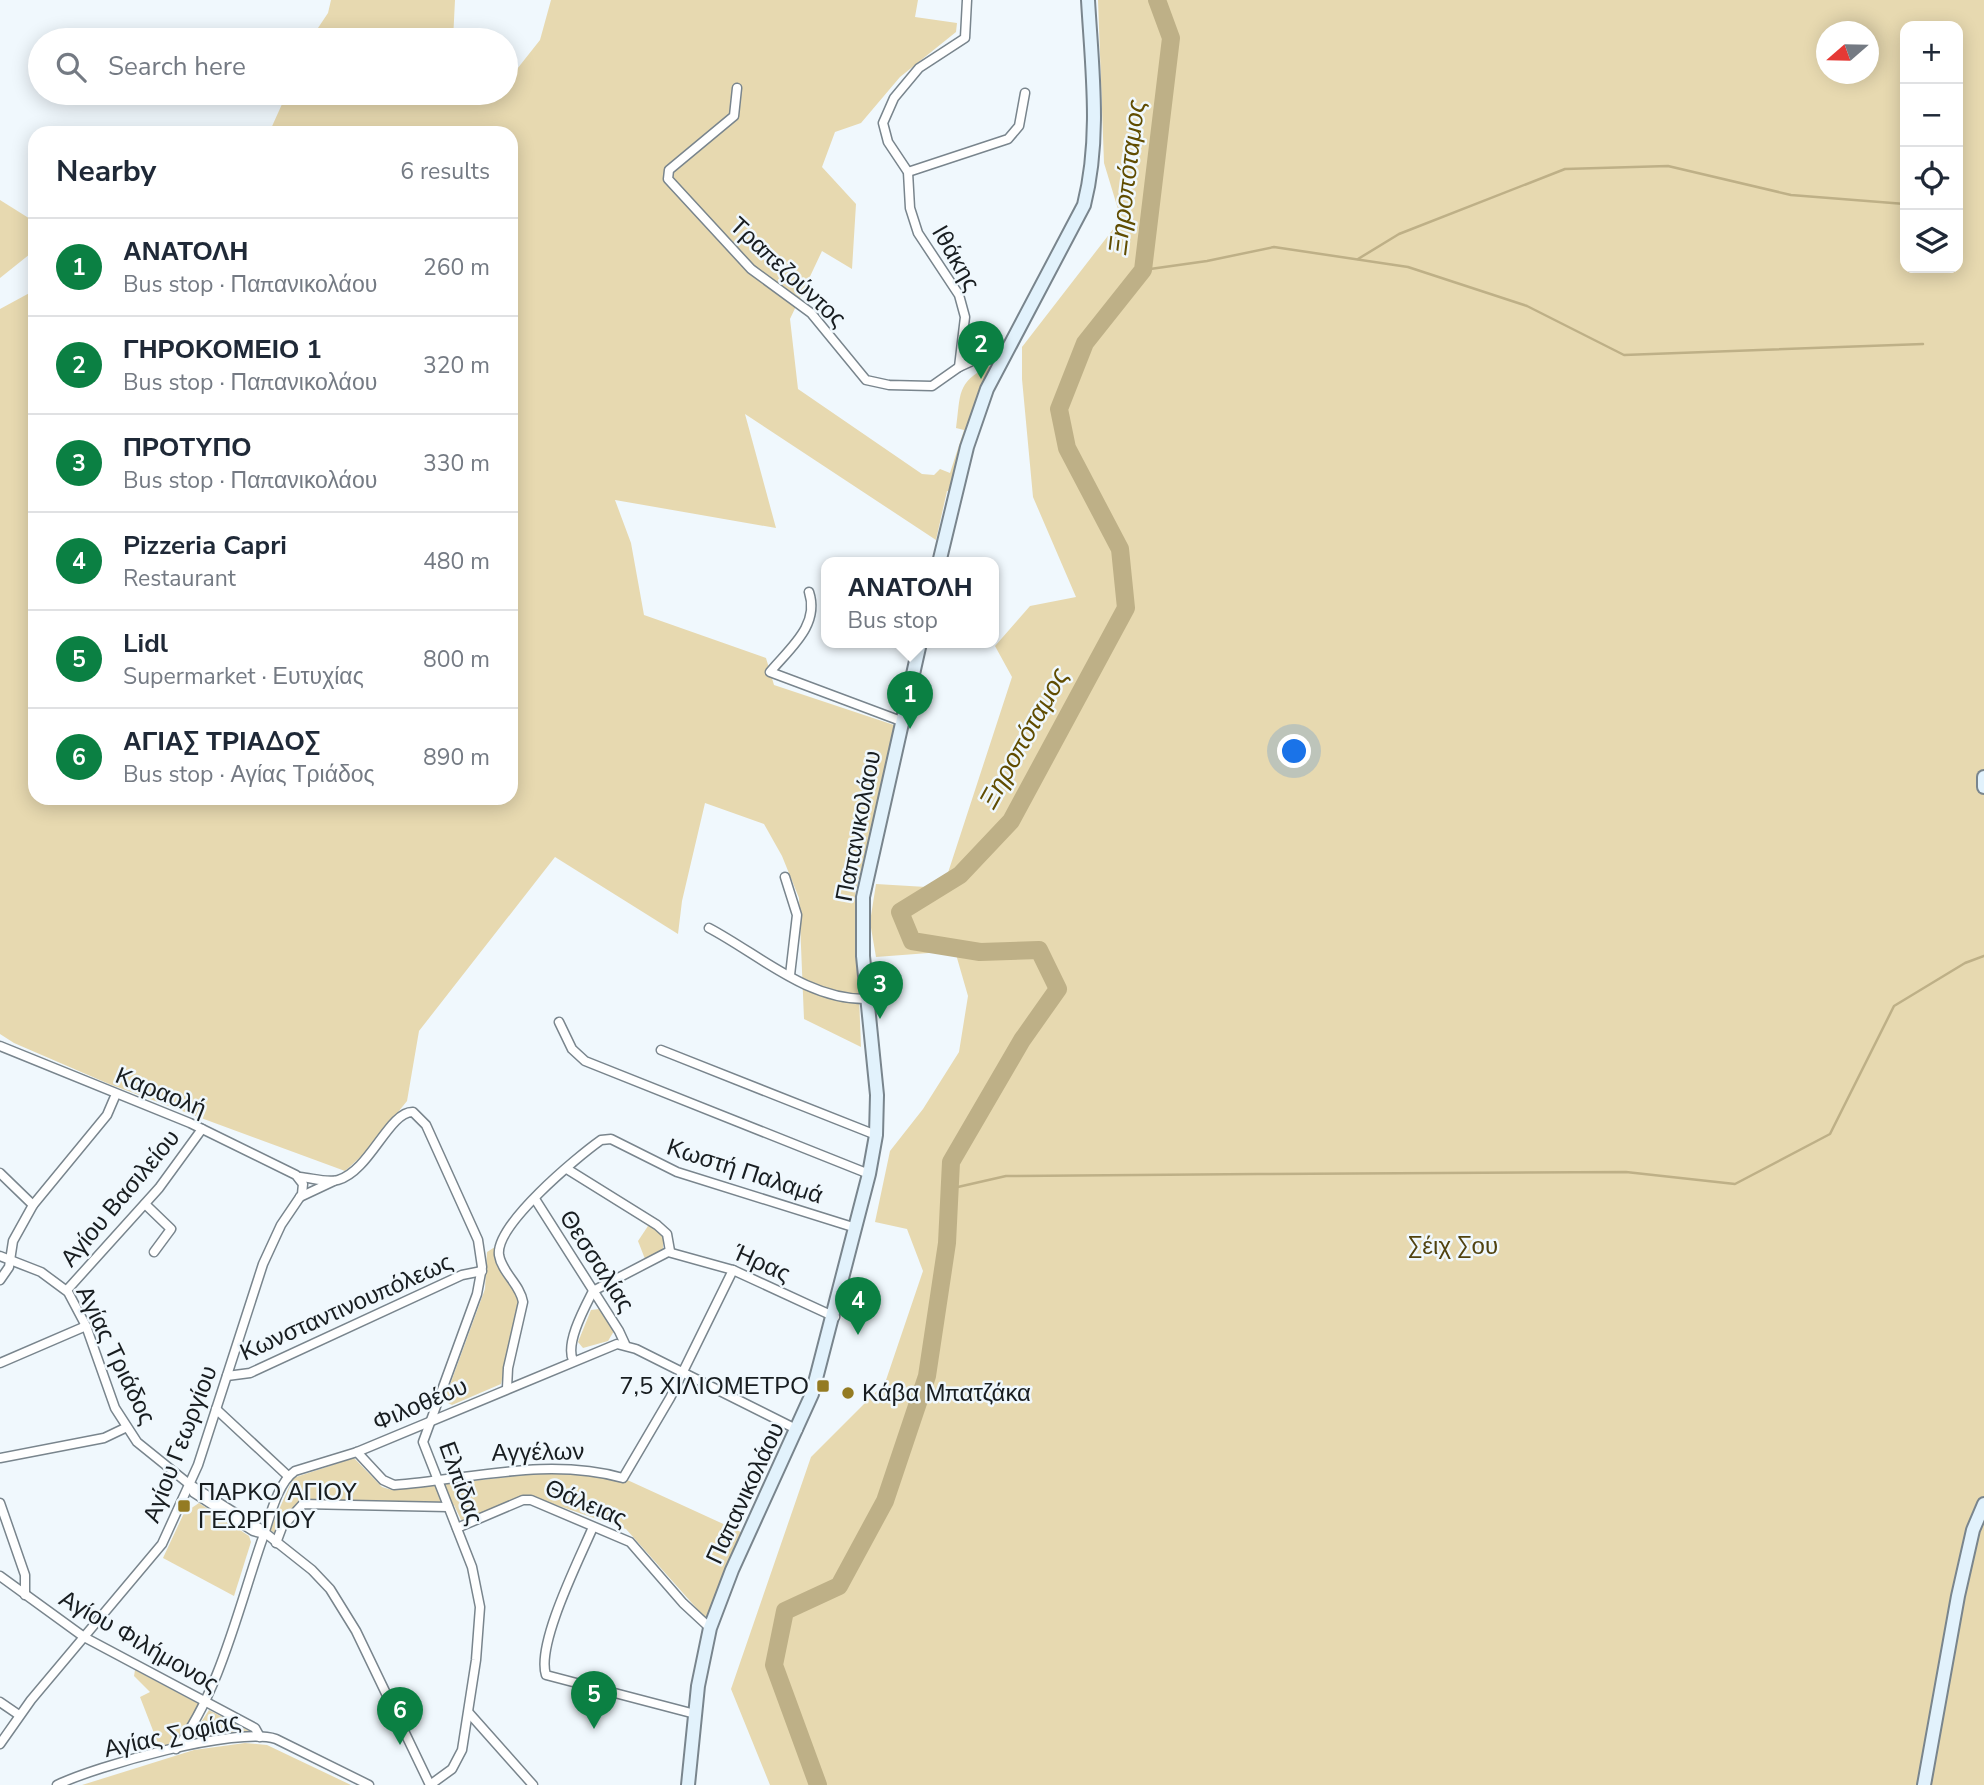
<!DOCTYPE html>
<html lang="en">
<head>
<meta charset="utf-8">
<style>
  :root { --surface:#fff; --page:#f6f6f7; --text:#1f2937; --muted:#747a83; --line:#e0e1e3; --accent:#0b8043 }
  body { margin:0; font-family:"Nunito Sans",sans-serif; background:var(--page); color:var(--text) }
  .controls { position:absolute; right:21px; top:21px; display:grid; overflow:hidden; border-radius:14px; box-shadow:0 4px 18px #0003 }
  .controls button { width:63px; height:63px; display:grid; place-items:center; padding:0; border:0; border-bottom:2px solid var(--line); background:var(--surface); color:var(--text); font:35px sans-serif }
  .compass { position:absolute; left:1816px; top:21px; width:63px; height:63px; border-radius:50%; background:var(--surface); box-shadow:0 4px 18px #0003; rotate:250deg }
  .you { position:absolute; left:1295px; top:752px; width:24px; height:24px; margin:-18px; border:5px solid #fff; border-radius:50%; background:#1a73e8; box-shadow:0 0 0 10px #1a73e833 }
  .badge { display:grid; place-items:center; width:46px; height:46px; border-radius:50%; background:var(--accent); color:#fff; font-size:23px; font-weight:700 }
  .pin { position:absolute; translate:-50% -58px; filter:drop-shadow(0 2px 4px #0008) }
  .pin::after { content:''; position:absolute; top:37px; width:24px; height:21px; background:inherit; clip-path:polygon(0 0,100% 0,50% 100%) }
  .popup { position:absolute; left:821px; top:557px; width:178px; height:91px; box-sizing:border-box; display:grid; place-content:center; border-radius:14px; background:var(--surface); filter:drop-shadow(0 2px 5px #0005); font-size:23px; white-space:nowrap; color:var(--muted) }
  .popup b { font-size:26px; color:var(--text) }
  .popup::after { content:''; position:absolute; left:50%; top:100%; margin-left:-14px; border:14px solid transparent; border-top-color:var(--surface) }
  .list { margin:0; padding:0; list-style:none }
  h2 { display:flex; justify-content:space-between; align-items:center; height:91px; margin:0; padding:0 28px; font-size:30px }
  h2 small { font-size:23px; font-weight:400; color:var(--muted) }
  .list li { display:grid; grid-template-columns:46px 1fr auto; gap:21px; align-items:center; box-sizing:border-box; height:98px; padding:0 28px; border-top:2px solid var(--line) }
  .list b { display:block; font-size:26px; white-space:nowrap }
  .list p { margin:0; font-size:23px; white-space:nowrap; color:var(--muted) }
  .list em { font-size:23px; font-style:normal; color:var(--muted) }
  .icon { flex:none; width:38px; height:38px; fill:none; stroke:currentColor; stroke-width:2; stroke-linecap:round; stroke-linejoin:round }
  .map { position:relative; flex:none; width:1984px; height:1785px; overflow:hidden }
  .search { position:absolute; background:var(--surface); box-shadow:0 4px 18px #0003; left:28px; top:28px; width:490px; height:77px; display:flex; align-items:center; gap:18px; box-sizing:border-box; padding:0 24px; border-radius:38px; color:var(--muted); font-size:26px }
  .panel { position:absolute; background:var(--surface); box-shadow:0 4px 18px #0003; left:28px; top:126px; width:490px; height:679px; border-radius:21px }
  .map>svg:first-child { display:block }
  .green { fill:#e7d9b0; fill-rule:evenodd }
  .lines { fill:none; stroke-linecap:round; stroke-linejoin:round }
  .stream { stroke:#beb087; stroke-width:2.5 }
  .river { stroke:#beb087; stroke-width:18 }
  .street-casing { stroke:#79858d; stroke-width:11 }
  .secondary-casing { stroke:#79858d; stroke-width:16 }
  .street { stroke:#fff; stroke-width:8 }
  .secondary { stroke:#e2f2fc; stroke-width:12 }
  .poi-dot { fill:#947b22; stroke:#f0f8fd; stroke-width:2.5 }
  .labels { text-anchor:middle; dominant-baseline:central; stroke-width:5; stroke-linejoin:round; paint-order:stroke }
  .street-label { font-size:24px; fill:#181d20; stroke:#f0f8fd }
  .park-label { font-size:24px; fill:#51420e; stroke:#f0f8fd }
  .poi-label { font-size:24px; fill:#181d20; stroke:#f0f8fd; text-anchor:start }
  .water-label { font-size:26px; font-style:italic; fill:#604c00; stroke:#f0f8fd }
</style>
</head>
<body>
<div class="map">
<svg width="1984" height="1785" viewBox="0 0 1984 1785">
  <rect width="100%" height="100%" fill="#f0f8fd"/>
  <g class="green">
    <path d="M331 0H455L453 40H310L328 13Z"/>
    <path d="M551 0H918L915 17 957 23 956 32 900 77 861 123 835 132 822 167 856 204 852 269 822 251 790 319 798 389 922 474 934 475 940 469 950 473 964 430 956 428C961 393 956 384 988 366L992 367 953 492 947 491 936 540 745 414 776 528 615 500 631 543 644 615 766 658 774 685 897 726 855 894 861 1047 804 1019 799 898 782 856 764 824 705 803 682 901 678 934 555 857 419 1031 407 1101 366 1152 345 1171 109 1084 14 1043 0 1034V309L35 290V798H511V133H269L287 93H506V83L540 40Z"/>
    <path d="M1098 0H1984V1785H770L731 1689 811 1457 885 1383 923 1271 907 1229 875 1222 890 1151 923 1109 959 1052 968 996 955 951 876 957 870 922 876 884 943 888 1012 677 995 646 1030 606 1076 597 1033 497 1022 379V347L1121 219 1104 163ZM1905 26H1958V268H1905ZM1826 32H1868V74H1826Z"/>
    <path d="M0 200 35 222V250L0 278Z"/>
    <path d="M650 1223 663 1232V1250L645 1259 638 1241Z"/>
    <path d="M495 1247 500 1267 519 1301 501 1384 452 1405 444 1401 485 1289 487 1252Z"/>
    <path d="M599 1309 614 1331 608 1341 583 1348 578 1342 591 1310Z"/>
    <path d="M354 1458 382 1487 392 1490 551 1472H576L619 1481 623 1478 743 1533 707 1620 626 1529 530 1496 463 1524 454 1505 370 1500H305L296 1504 276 1534 270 1530 293 1478Z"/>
    <path d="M199 1503 249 1536 251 1542 234 1596 163 1558 184 1513Z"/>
    <path d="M135 1670 199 1704C192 1721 180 1747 159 1746L140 1697 150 1692 134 1676Z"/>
    <path d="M209 1710 249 1731V1734L188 1742Z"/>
    <path d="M245 1743 267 1745 351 1785H82L194 1750Z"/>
  </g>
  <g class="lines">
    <g class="stream">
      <path d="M1358 259 1399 234 1565 169 1668 166 1791 195 1905 204"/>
      <path d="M1143 270 1207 261 1274 247 1408 267 1527 306 1624 355 1923 344"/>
      <path d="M949 1189 1006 1176 1258 1174 1626 1172 1735 1184 1830 1134 1894 1006 1965 963 1984 956"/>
    </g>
    <path class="river" d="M818 1785 774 1665 785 1611 839 1586 885 1501 927 1376 947 1243 951 1162 1022 1040 1058 989 1039 950 980 952 912 941 900 912 960 875 1011 821 1126 608 1120 549 1067 448 1059 409 1085 343 1143 270 1171 38 1157 0"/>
    <defs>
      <g id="street">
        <path d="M967 0 965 38 919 68 894 98 883 123 888 142 908 172 910 208 918 233 959 295 965 317 959 367 985 355 1001 358"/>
        <path d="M737 88 734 116 669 170 668 179 751 269 811 313 866 380 889 385 932 386 959 367"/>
        <path d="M908 172 1008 139 1019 126 1025 93"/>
        <path d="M809 592C820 625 790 648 770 672L901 721"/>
        <path d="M785 877 797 915 790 975"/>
        <path d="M709 928C760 955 807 1000 867 999"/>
        <path d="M559 1022 572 1049 585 1061 869 1174"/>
        <path d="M0 1046 190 1123 296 1175 303 1184 302 1194 281 1225 263 1264 198 1465 162 1544 31 1700 0 1744"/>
        <path d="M661 1050 876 1135"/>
        <path d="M567 1169 657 1225 667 1234 670 1251"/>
        <path d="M0 1173 33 1205"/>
        <path d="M300 1177C312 1178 327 1183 338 1180 370 1171 389 1111 413 1112L426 1125 478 1240 482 1267 477 1294 423 1442 472 1567 480 1607 476 1660 462 1750 452 1769 430 1785"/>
        <path d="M300 1197 334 1181"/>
        <path d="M535 1199 619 1331 625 1344"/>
        <path d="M145 1204 171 1229 154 1252"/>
        <path d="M0 1256 41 1272 68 1292 86 1326 115 1408 137 1442 189 1484 259 1528 312 1570 330 1589 356 1631 430 1785"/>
        <path d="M0 1280 9 1267 13 1241 33 1205 107 1115 116 1094"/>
        <path d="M67 1290 159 1188 202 1129"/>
        <path d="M573 1360C565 1343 585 1307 593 1291L668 1252 733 1270 835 1317"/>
        <path d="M0 1363 86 1326"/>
        <path d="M227 1376 250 1373 462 1275 482 1271"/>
        <path d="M507 1388 508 1368 523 1302C520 1284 502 1273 499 1255 495 1225 577 1157 601 1140L611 1139 677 1172 856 1228"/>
        <path d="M216 1409 288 1476"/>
        <path d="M357 1452 383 1480 394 1485C471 1479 547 1457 623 1478L670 1398 733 1270"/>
        <path d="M0 1458 104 1438 125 1428"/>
        <path d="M189 1484 194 1493 253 1531 264 1534"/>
        <path d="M0 1503 25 1575V1595"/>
        <path d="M593 1527C580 1558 536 1644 546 1675L695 1714"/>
        <path d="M457 1528 523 1500H531L630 1542 683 1603 710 1628"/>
        <path d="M276 1543 282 1527 303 1504 448 1507"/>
        <path d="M0 1576 84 1637 255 1728 260 1737"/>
        <path d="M0 1702 19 1715"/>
        <path d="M469 1713 533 1785"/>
        <path d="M176 1749C218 1696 239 1607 261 1543 269 1522 276 1484 295 1471L357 1452 617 1344 636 1349 798 1430"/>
        <path d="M57 1785C96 1766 237 1726 276 1739L369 1785"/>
      </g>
      <g id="secondary">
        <path d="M939 563 967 447 987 389 1084 205C1101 138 1092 69 1088 0"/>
        <path d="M1984 777V787"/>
        <path d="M688 1785 698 1686 710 1628 732 1570 812 1394 869 1174 876 1135 877 1095 863 956V897L920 643"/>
        <path d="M1924 1785 1958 1596 1973 1530 1984 1504"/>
      </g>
    </defs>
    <use href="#street" class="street-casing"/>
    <use href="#secondary" class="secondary-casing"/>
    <use href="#street" class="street"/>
    <use href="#secondary" class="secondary"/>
  </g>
  <g class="poi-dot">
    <rect x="816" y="1379" width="14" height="14" rx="3.5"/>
    <circle cx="848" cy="1393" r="7"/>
    <rect x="177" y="1499" width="14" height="14" rx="3.5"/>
  </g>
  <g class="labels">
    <g class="street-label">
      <text transform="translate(956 258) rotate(60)">Ιθάκης</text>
      <text transform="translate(788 272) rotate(43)">Τραπεζούντος</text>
      <text transform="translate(858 826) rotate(-79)">Παπανικολάου</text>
      <text transform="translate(161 1092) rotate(22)">Καραολή</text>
      <text transform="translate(745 1171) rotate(18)">Κωστή Παλαμά</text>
      <text transform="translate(120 1198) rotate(-50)">Αγίου Βασιλείου</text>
      <text transform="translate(597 1261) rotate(57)">Θεσσαλίας</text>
      <text transform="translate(762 1263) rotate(24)">Ήρας</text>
      <text transform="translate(346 1307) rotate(-24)">Κωνσταντινουπόλεως</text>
      <text transform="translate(116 1355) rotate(64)">Αγίας Τριάδος</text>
      <text transform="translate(420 1404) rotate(-23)">Φιλοθέου</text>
      <text transform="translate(180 1444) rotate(-69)">Αγίου Γεωργίου</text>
      <text transform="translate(538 1452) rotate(-1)">Αγγέλων</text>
      <text transform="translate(461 1483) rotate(70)">Ελπίδας</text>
      <text transform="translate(745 1493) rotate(-65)">Παπανικολάου</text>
      <text transform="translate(586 1503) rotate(23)">Θάλειας</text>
      <text transform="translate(139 1641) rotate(30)">Αγίου Φιλήμονος</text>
      <text transform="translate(172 1735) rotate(-12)">Αγίας Σοφίας</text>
    </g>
    <g class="park-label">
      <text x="1453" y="1246">Σέιχ Σου</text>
    </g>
    <g class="poi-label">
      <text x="809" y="1386" text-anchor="end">7,5 ΧΙΛΙΟΜΕΤΡΟ</text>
      <text x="862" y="1393">Κάβα Μπατζάκα</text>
      <text x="198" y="1492">ΠΑΡΚΟ ΑΓΙΟΥ<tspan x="198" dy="28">ΓΕΩΡΓΙΟΥ</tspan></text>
    </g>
    <g class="water-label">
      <text transform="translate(1127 177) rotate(-83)">Ξηροπόταμος</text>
      <text transform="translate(1024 738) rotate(-61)">Ξηροπόταμος</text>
    </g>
  </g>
</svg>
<div class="controls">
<button>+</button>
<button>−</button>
<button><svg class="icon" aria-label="locate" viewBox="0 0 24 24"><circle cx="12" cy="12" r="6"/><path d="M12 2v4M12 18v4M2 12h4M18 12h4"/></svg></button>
<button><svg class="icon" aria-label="layers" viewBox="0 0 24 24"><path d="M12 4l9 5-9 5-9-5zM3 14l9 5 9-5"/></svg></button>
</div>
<svg class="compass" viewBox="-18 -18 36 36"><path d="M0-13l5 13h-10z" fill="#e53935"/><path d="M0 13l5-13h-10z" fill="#747a83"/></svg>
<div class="you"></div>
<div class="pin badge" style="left:910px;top:729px">1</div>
<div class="popup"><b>ΑΝΑΤΟΛΗ</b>Bus stop</div>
<div class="pin badge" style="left:981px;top:379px">2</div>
<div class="pin badge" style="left:880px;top:1019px">3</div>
<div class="pin badge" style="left:858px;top:1335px">4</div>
<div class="pin badge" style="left:594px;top:1729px">5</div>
<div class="pin badge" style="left:400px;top:1745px">6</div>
<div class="search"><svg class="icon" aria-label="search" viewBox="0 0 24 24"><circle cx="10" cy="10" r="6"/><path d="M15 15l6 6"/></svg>Search here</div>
<section class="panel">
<h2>Nearby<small>6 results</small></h2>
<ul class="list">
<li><span class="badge">1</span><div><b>ΑΝΑΤΟΛΗ</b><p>Bus stop · Παπανικολάου</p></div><em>260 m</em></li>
<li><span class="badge">2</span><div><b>ΓΗΡΟΚΟΜΕΙΟ 1</b><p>Bus stop · Παπανικολάου</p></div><em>320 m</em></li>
<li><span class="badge">3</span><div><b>ΠΡΟΤΥΠΟ</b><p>Bus stop · Παπανικολάου</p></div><em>330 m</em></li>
<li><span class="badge">4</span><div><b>Pizzeria Capri</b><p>Restaurant</p></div><em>480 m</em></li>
<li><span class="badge">5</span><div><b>Lidl</b><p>Supermarket · Ευτυχίας</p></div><em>800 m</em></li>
<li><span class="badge">6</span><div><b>ΑΓΙΑΣ ΤΡΙΑΔΟΣ</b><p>Bus stop · Αγίας Τριάδος</p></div><em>890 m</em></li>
</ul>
</section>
</div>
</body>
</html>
